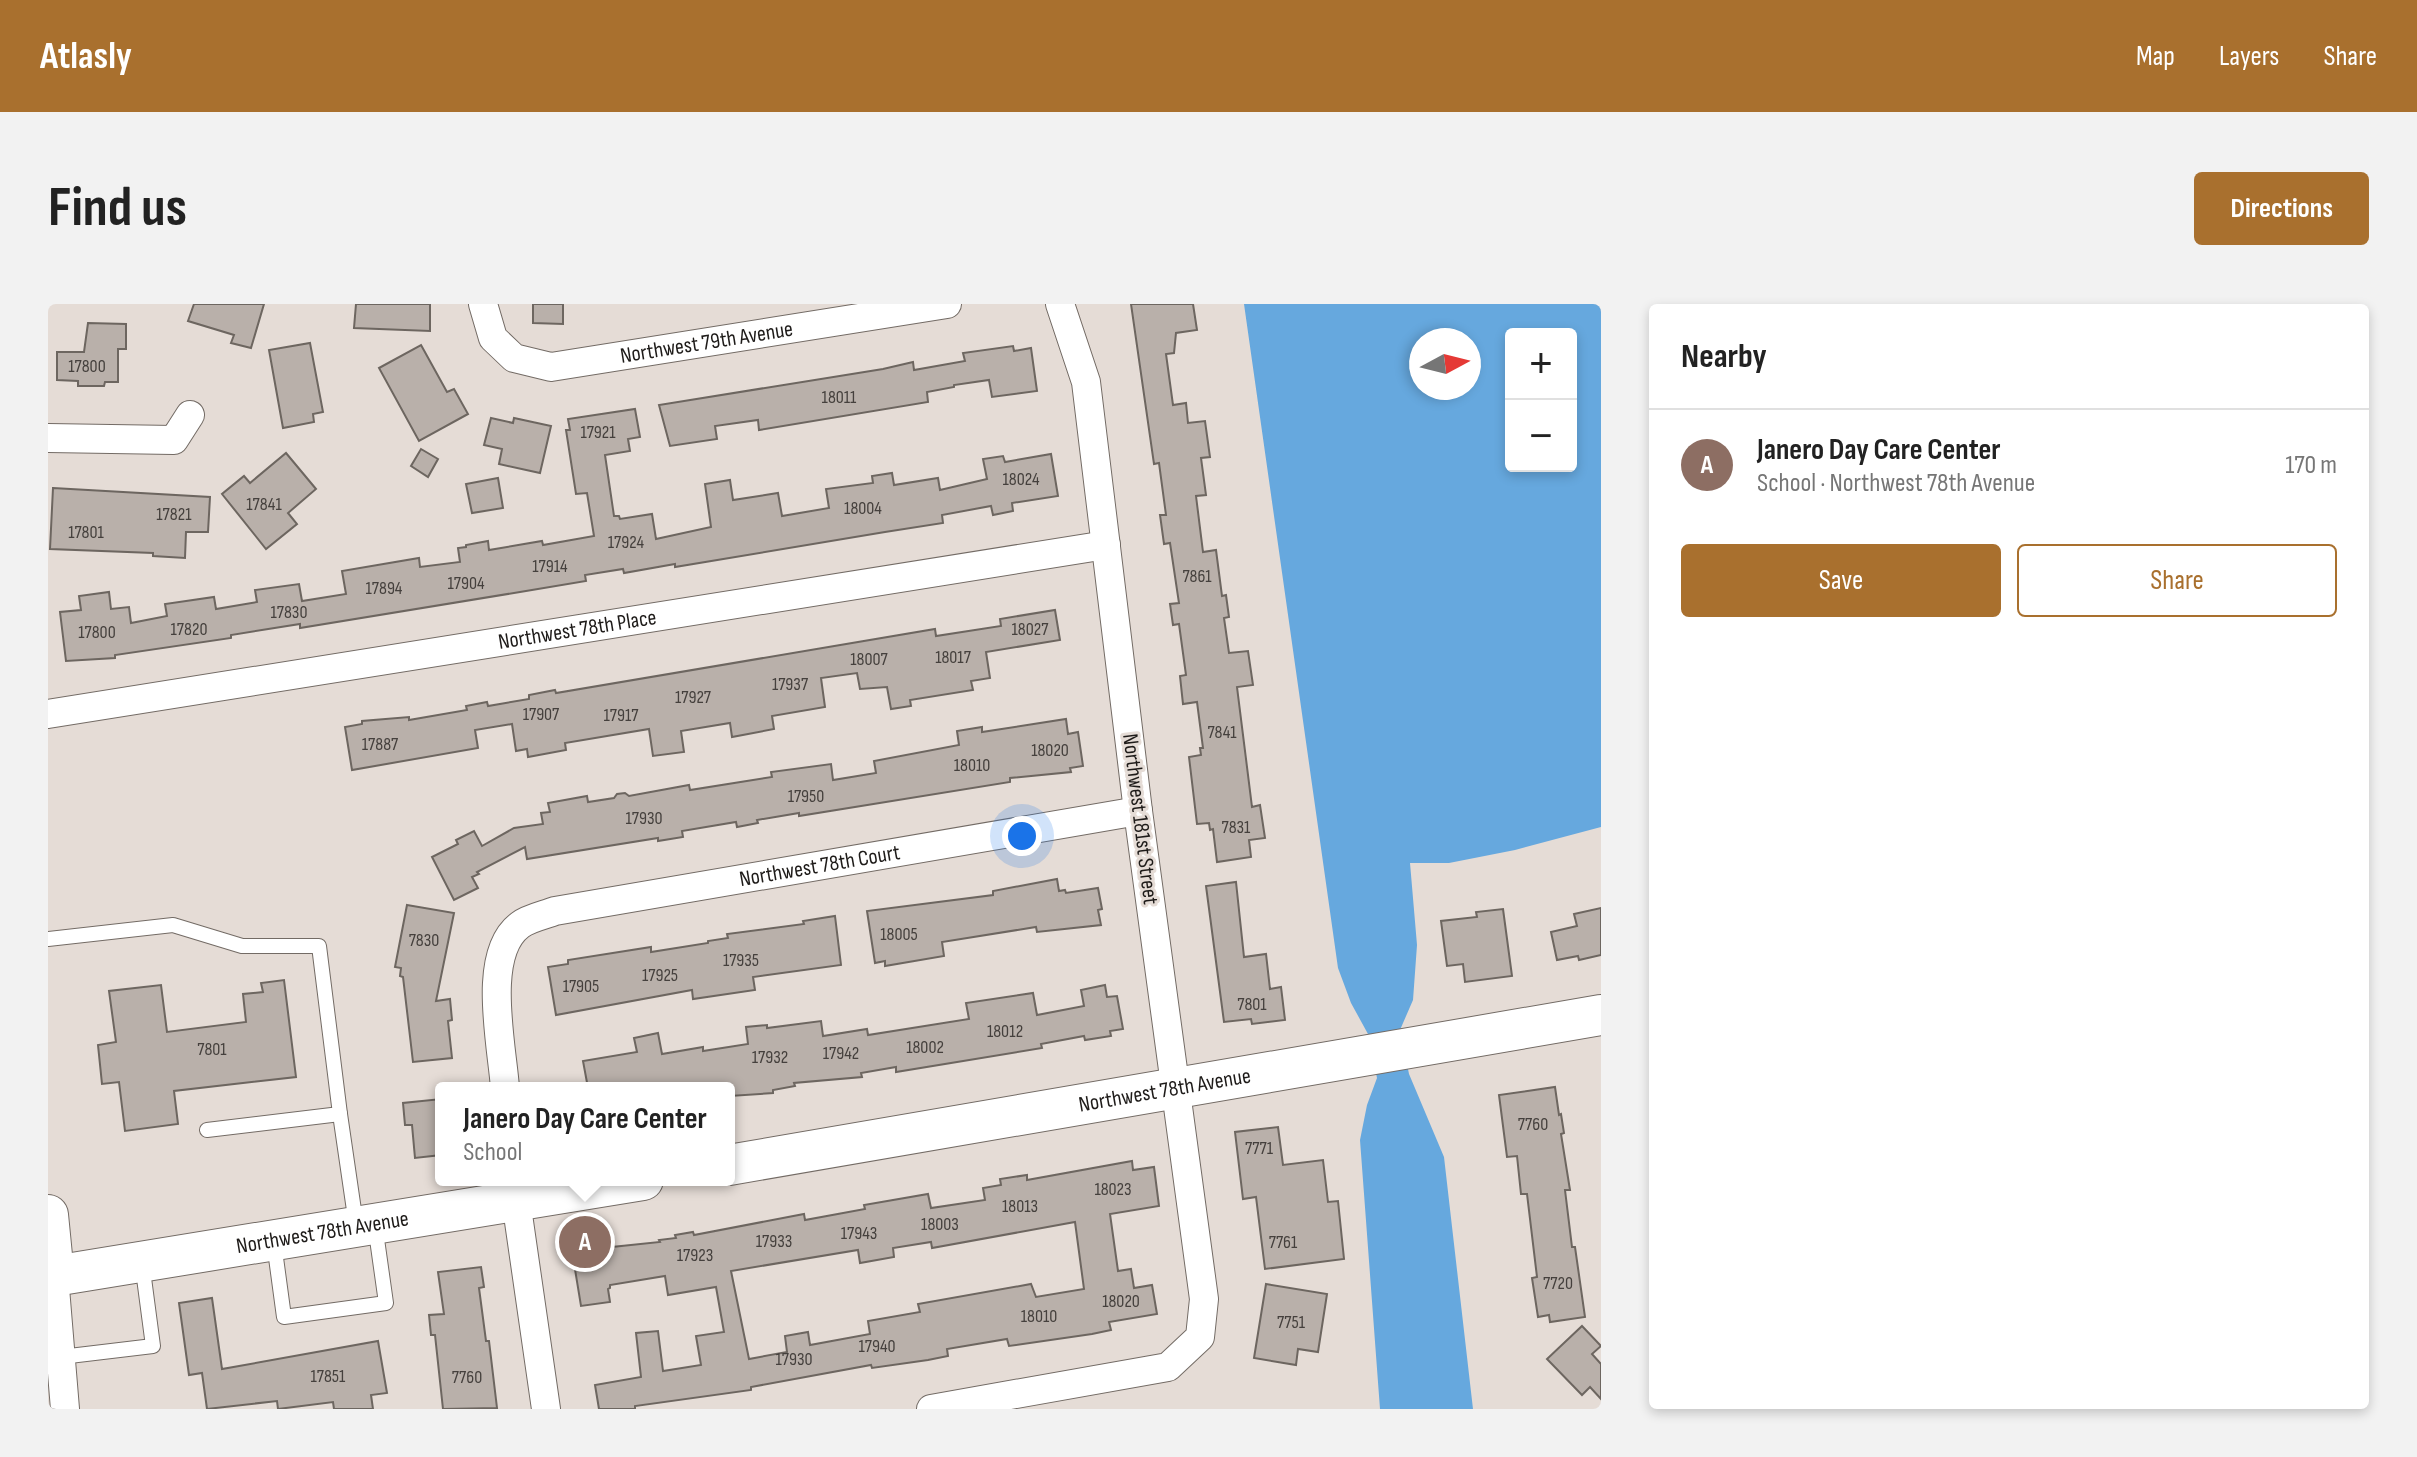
<!DOCTYPE html>
<html lang="en">
<head>
<meta charset="utf-8">
<style>
  :root { --surface:#fff; --page:#f2f2f2; --text:#222; --muted:#767676; --line:#e0e0e0; --accent:#a9702e }
  body { margin:0; font-family:"Sofia Sans Condensed",sans-serif; background:var(--page); color:var(--text) }
  .controls { position:absolute; right:24px; top:24px; display:grid; overflow:hidden; border-radius:8px; box-shadow:0 4px 12px #0003 }
  .controls button { width:72px; height:72px; display:grid; place-items:center; padding:0; border:0; border-bottom:2px solid var(--line); background:var(--surface); color:var(--text); font:40px sans-serif }
  .compass { position:absolute; left:1361px; top:24px; width:72px; height:72px; border-radius:50%; background:var(--surface); box-shadow:0 4px 12px #0003; rotate:83deg }
  .you { position:absolute; left:974px; top:532px; width:28px; height:28px; margin:-20px; border:6px solid #fff; border-radius:50%; background:#1a73e8; box-shadow:0 0 0 12px #1a73e833 }
  .badge { display:grid; place-items:center; width:52px; height:52px; border-radius:50%; background:var(--accent); color:#fff; font-size:26px; font-weight:700 }
  .pin { position:absolute; translate:-50% -50%; border:4px solid #fff; box-shadow:0 2px 8px #0006 }
  .popup { position:absolute; left:387px; top:778px; width:300px; height:104px; box-sizing:border-box; display:grid; place-content:center; border-radius:8px; background:var(--surface); filter:drop-shadow(0 2px 6px #0005); font-size:26px; white-space:nowrap; color:var(--muted) }
  .popup b { font-size:30px; color:var(--text) }
  .popup::after { content:''; position:absolute; left:50%; top:100%; margin-left:-16px; border:16px solid transparent; border-top-color:var(--surface) }
  .list { margin:0; padding:0; list-style:none }
  h2 { display:flex; justify-content:space-between; align-items:center; height:104px; margin:0; padding:0 32px; font-size:34px }
  h2 small { font-size:26px; font-weight:400; color:var(--muted) }
  .list li { display:grid; grid-template-columns:52px 1fr auto; gap:24px; align-items:center; box-sizing:border-box; height:112px; padding:0 32px; border-top:2px solid var(--line) }
  .list b { display:block; font-size:30px; white-space:nowrap }
  .list p { margin:0; font-size:26px; white-space:nowrap; color:var(--muted) }
  .list em { font-size:26px; font-style:normal; color:var(--muted) }
  .actions { display:flex; gap:16px; padding:24px 32px }
  .actions a { flex:1; padding:18px 0; border:2px solid var(--accent); border-radius:8px; text-align:center; font-size:28px; color:var(--accent) }
  .actions .main { background:var(--accent); color:#fff }
  .map { position:relative; flex:none; width:1553px; height:1105px; overflow:hidden; border-radius:8px }
  header { display:flex; align-items:center; gap:48px; box-sizing:border-box; height:112px; padding:0 40px; background:var(--accent); color:#fff }
  header strong { font-size:38px }
  nav { display:flex; gap:44px; margin-inline-start:auto; font-size:28px }
  .intro { display:flex; align-items:center; justify-content:space-between; box-sizing:border-box; height:192px; padding:0 48px }
  h1 { margin:0; font-size:56px }
  .button { padding:20px 36px; border-radius:8px; background:var(--accent); color:#fff; font-size:28px; font-weight:700 }
  main { display:flex; gap:48px; padding:0 48px }
  aside { flex:1; background:var(--surface); border-radius:8px; box-shadow:0 4px 12px #0003 }
  .map>svg:first-child { display:block }
  .water { fill:#66a8de; fill-rule:evenodd }
  .building { fill:#b9b0aa; stroke:#6d6660; stroke-width:2; fill-rule:evenodd }
  .lines { fill:none; stroke-linecap:round; stroke-linejoin:round }
  .lane-casing { stroke:#736b65; stroke-width:16 }
  .street-casing { stroke:#736b65; stroke-width:30 }
  .secondary-casing { stroke:#736b65; stroke-width:42 }
  .lane { stroke:#fff; stroke-width:14 }
  .street { stroke:#fff; stroke-width:28 }
  .secondary { stroke:#fff; stroke-width:40 }
  .labels { text-anchor:middle; dominant-baseline:central; stroke-width:6; stroke-linejoin:round; paint-order:stroke }
  .number-label { font-size:18px; fill:#45403d }
  .street-label { font-size:22px; fill:#1e1b19; stroke:#e5dcd6 }
</style>
</head>
<body>
<header>
<strong>Atlasly</strong>
<nav><a>Map</a><a>Layers</a><a>Share</a></nav>
</header>
<div class="intro"><h1>Find us</h1><a class="button">Directions</a></div>
<main>
<div class="map">
<svg width="1553" height="1105" viewBox="0 0 1553 1105">
  <rect width="100%" height="100%" fill="#e5dcd6"/>
  <path class="water" d="M1196 0H1553V523L1467 546 1401 559H1362L1369 641 1365 696 1352 726 1361 770 1396 853 1425 1105H1332L1312 836 1319 801 1329 774 1320 730 1303 699 1290 664ZM1463 30H1523V162H1463ZM1373 36H1421V84H1373Z"/>
  <g class="building">
    <path d="M146 0H216L203 44 183 39 186 31 140 17Z"/>
    <path d="M308 0H382V27L306 24Z"/>
    <path d="M485 0H515V20L485 19Z"/>
    <path d="M1083 0H1145L1149 26 1128 29 1126 49 1118 50 1125 101 1138 99 1140 119 1157 117 1162 153 1153 154 1158 191 1148 192 1155 248 1168 246 1174 292 1178 291 1181 313 1176 314 1181 349 1200 347 1205 381 1189 383 1204 503 1212 501 1217 534 1201 536 1203 553 1169 558 1165 525 1162 526 1161 519 1149 520 1141 453 1153 451 1152 444H1155L1149 398 1135 400 1132 372 1138 371 1131 320 1125 321 1122 300 1131 299 1122 239 1116 240 1112 211H1118L1111 159 1106 160Z"/>
    <path d="M40 19 78 20V45H70V78H57L56 82H30V77L9 76V48H36Z"/>
    <path d="M262 39 275 108 265 110 266 118 235 124 221 46Z"/>
    <path d="M373 41 399 88 406 85 420 110 371 137 331 64Z"/>
    <path d="M965 42 966 47 983 44 989 87 944 93 941 76 906 81V83L879 88 880 98 711 126 710 116 667 122 669 135 622 142 611 101 835 65 865 58 866 66 917 57 915 49Z"/>
    <path d="M587 105 592 133 580 135 582 147 557 151 566 212H571L572 215 604 210 608 235 663 223 657 180 682 176 685 196 730 189 734 212 781 204 778 185 825 179 824 172 844 169 846 181 890 174 892 186 939 175 935 155 955 152 957 158 1003 150 1010 192 964 199 965 207 945 211 943 202 894 211 895 219 837 228 627 263V260L576 269 575 265 537 271 538 277 472 288 252 324V320L183 331V334L67 351V354L18 357 12 308 33 306 31 292 61 288 63 305 81 303 83 319 119 312 117 300 166 293 168 305 209 298 207 286 251 280 254 297 298 290 294 267 371 254 372 263 412 258 410 244 418 243V241L440 237 441 246 494 237 495 241 546 232 539 189 528 190 518 126H522L520 115Z"/>
    <path d="M443 114 465 119 466 114 503 122 492 169 451 160 454 145 436 141Z"/>
    <path d="M373 145 390 155 380 173 363 162Z"/>
    <path d="M238 149 268 185 240 209 249 220 218 245 174 190 196 172 202 179Z"/>
    <path d="M450 174 455 204 424 209 418 180Z"/>
    <path d="M5 184 162 193 160 228H138L137 254 105 252V249L2 245Z"/>
    <path d="M1007 306 1012 336 938 348 942 374 923 377 925 386 862 396 863 402 843 405 839 383 812 385 809 369 773 374 777 403 724 412 726 425 684 433 682 419 633 427 636 448 605 452 601 425 517 439 518 446 480 453 479 445 468 447 464 420 427 426 430 444 304 466 297 423 314 420V417L361 413V416L419 406 418 402 439 398 440 402 481 395V391L507 386 508 389 887 325 888 332 953 322 952 315Z"/>
    <path d="M1018 415 1020 430 1030 428 1035 462 1022 464 1023 468 962 474V478L751 512V509L709 516 710 519 689 523 688 518 634 527 635 533 610 537V534L479 555 477 543 429 568 431 570 424 573 430 584 406 596 384 553 410 540 408 536 426 527 434 542 466 524 495 520 493 509 502 508 500 499 539 492 540 498 566 494 569 490 577 489 581 492 641 481 642 486 724 473 723 468 783 460 785 476 828 469 826 457 911 441 909 427 934 423V428Z"/>
    <path d="M1009 575 1011 587 1017 586 1018 589 1050 584 1054 605 1050 606 1053 621 989 628 988 623 894 638 896 652 837 662V657L827 659 819 607 945 591V587Z"/>
    <path d="M1188 578 1196 653 1218 650 1222 685 1233 683 1237 716 1204 720 1203 715 1176 718 1158 582Z"/>
    <path d="M359 601 406 609 388 697 402 695 404 716 400 717 404 754 365 758 355 673 352 672 353 664 347 663Z"/>
    <path d="M1553 604V651L1531 656 1530 652 1509 656 1503 628 1529 622 1526 610Z"/>
    <path d="M1455 605 1464 672 1417 678 1415 660 1399 662 1393 617 1429 613 1428 608Z"/>
    <path d="M787 612 793 661 705 673 707 686 645 695 644 686 508 711 500 663 520 660V656L603 643V648L660 639V637L680 634 679 630 756 620 755 617Z"/>
    <path d="M236 676 248 773 126 787 130 820 77 827 71 778 54 780 50 741 68 738 61 687 113 681 119 728 198 718 195 690 215 688 213 679Z"/>
    <path d="M1057 681 1059 693 1069 692 1075 725 1062 727 1063 732 1037 736 1036 732 993 740 994 744 848 768V763L813 769 814 773 746 779 747 782 725 786V789L682 792 681 784H540L535 757 589 748 586 734 610 729 614 750 655 743V747L700 740 698 723 719 721V724L773 717 775 732 819 725 820 731 921 715 918 699 985 689 989 711 1036 702 1033 686Z"/>
    <path d="M1507 783 1511 811 1513 810 1516 829 1513 830 1522 886H1517L1524 943H1527L1537 1013 1502 1018 1501 1011 1490 1013 1484 974 1489 973 1479 890H1473L1469 852 1459 853 1451 791Z"/>
    <path d="M393 795V851L367 854 364 821H357L355 799Z"/>
    <path d="M1230 823 1235 861 1275 856 1280 898 1290 897 1296 955 1217 965 1208 893 1195 895 1187 828Z"/>
    <path d="M1084 857 1085 866 1106 863 1111 902 1062 910 1070 967 1083 965 1086 984 1104 981 1109 1010 1061 1018 1063 1026 1044 1030 961 1042 959 1035 899 1045 900 1052 880 1056 824 1064 823 1061 703 1083V1086L587 1102V1105H551L547 1081 593 1073 588 1029 610 1027 615 1067 653 1061 648 1032 676 1028 668 983 620 991 617 972 562 981V984L560 985 562 998 533 1002 525 953 545 949V945L612 938 611 936 628 934 627 931 645 928 646 931 756 910 757 916 817 905 816 901 880 890 883 904 937 896 935 884 953 881 952 875 979 871V876ZM1027 918 1036 985 988 993 983 980 870 1000 872 1008 820 1017 822 1030 762 1041 760 1028 737 1032 739 1048 701 1055 683 967 810 946 812 959 846 953 845 944 883 938 884 944Z"/>
    <path d="M433 963 436 983 431 984 438 1037H441L449 1104 395 1105 387 1031H383L381 1011 396 1010 390 968Z"/>
    <path d="M1218 980 1279 990 1270 1048 1250 1045 1248 1061 1206 1054Z"/>
    <path d="M164 994 174 1065 330 1037 339 1089 323 1091 325 1105H286L285 1098 230 1105 229 1097 159 1105 154 1069 141 1071 131 999Z"/>
    <path d="M1534 1022 1553 1042 1544 1050 1553 1060V1095L1542 1083 1534 1091 1499 1055Z"/>
  </g>
  <g class="lines">
    <defs>
      <g id="lane">
        <path d="M0 635 125 621 194 642H271L292 810 159 826"/>
        <path d="M292 810 308 920"/>
        <path d="M226 939 236 1013 338 999 327 921"/>
        <path d="M13 1053 105 1042 94 959"/>
      </g>
      <g id="street">
        <path id="s1" d="M435 0 445 34 466 54 503 63 899 0"/>
        <path d="M0 134 126 136 142 111"/>
        <path id="s2" d="M0 410 1058 241"/>
        <path id="s3" d="M457 784C454 741 433 650 472 621 481 614 497 611 507 607L1090 507"/>
        <path d="M465 876 498 1105"/>
        <path d="M6 972 17 1105"/>
        <path d="M883 1105 1120 1063 1152 1033 1156 995 1090 507 1038 78 1012 0"/>
      </g>
      <g id="secondary">
        <path id="s4" d="M681 861 1553 711"/>
        <path d="M0 911 6 972"/>
        <path id="s5" d="M0 973 595 876"/>
      </g>
    </defs>
    <use href="#lane" class="lane-casing"/>
    <use href="#street" class="street-casing"/>
    <use href="#secondary" class="secondary-casing"/>
    <use href="#lane" class="lane"/>
    <use href="#street" class="street"/>
    <use href="#secondary" class="secondary"/>
  </g>
  <g class="labels">
    <g class="number-label">
      <text x="39" y="62">17800</text>
      <text x="791" y="93">18011</text>
      <text x="550" y="128">17921</text>
      <text x="973" y="175">18024</text>
      <text x="216" y="200">17841</text>
      <text x="815" y="204">18004</text>
      <text x="126" y="210">17821</text>
      <text x="38" y="228">17801</text>
      <text x="578" y="238">17924</text>
      <text x="502" y="262">17914</text>
      <text x="1149" y="272">7861</text>
      <text x="418" y="279">17904</text>
      <text x="336" y="284">17894</text>
      <text x="241" y="308">17830</text>
      <text x="141" y="325">17820</text>
      <text x="982" y="325">18027</text>
      <text x="49" y="328">17800</text>
      <text x="905" y="353">18017</text>
      <text x="821" y="355">18007</text>
      <text x="742" y="380">17937</text>
      <text x="645" y="393">17927</text>
      <text x="493" y="410">17907</text>
      <text x="573" y="411">17917</text>
      <text x="1174" y="428">7841</text>
      <text x="332" y="440">17887</text>
      <text x="1002" y="446">18020</text>
      <text x="924" y="461">18010</text>
      <text x="758" y="492">17950</text>
      <text x="596" y="514">17930</text>
      <text x="1188" y="523">7831</text>
      <text x="851" y="630">18005</text>
      <text x="376" y="636">7830</text>
      <text x="693" y="656">17935</text>
      <text x="612" y="671">17925</text>
      <text x="533" y="682">17905</text>
      <text x="1204" y="700">7801</text>
      <text x="957" y="727">18012</text>
      <text x="877" y="743">18002</text>
      <text x="164" y="745">7801</text>
      <text x="793" y="749">17942</text>
      <text x="722" y="753">17932</text>
      <text x="1485" y="820">7760</text>
      <text x="1211" y="844">7771</text>
      <text x="1065" y="885">18023</text>
      <text x="972" y="902">18013</text>
      <text x="892" y="920">18003</text>
      <text x="811" y="929">17943</text>
      <text x="726" y="937">17933</text>
      <text x="1235" y="938">7761</text>
      <text x="647" y="951">17923</text>
      <text x="1510" y="979">7720</text>
      <text x="1073" y="997">18020</text>
      <text x="991" y="1012">18010</text>
      <text x="1243" y="1018">7751</text>
      <text x="829" y="1042">17940</text>
      <text x="746" y="1055">17930</text>
      <text x="280" y="1072">17851</text>
      <text x="419" y="1073">7760</text>
    </g>
    <g class="street-label">
      <text stroke="none"><textPath href="#s1" startOffset="260">Northwest 79th Avenue</textPath></text>
      <text stroke="none"><textPath href="#s2" startOffset="536">Northwest 78th Place</textPath></text>
      <text transform="translate(1092 515) rotate(83)">Northwest 181st Street</text>
      <text stroke="none"><textPath href="#s3" startOffset="476">Northwest 78th Court</textPath></text>
      <text stroke="none"><textPath href="#s4" startOffset="442">Northwest 78th Avenue</textPath></text>
      <text stroke="none"><textPath href="#s5" startOffset="278">Northwest 78th Avenue</textPath></text>
    </g>
  </g>
</svg>
<div class="controls">
<button>+</button>
<button>−</button>
</div>
<svg class="compass" viewBox="-18 -18 36 36"><path d="M0-13l5 13h-10z" fill="#e53935"/><path d="M0 13l5-13h-10z" fill="#767676"/></svg>
<div class="you"></div>
<div class="pin badge" style="left:537px;top:938px;background:#8d6e63">A</div>
<div class="popup"><b>Janero Day Care Center</b>School</div>
</div>
<aside>
<h2>Nearby<small></small></h2>
<ul class="list">
<li><span class="badge" style="background:#8d6e63">A</span><div><b>Janero Day Care Center</b><p>School · Northwest 78th Avenue</p></div><em>170 m</em></li>
</ul>
<div class="actions"><a class="main">Save</a><a>Share</a></div>
</aside>
</main>
</body>
</html>
